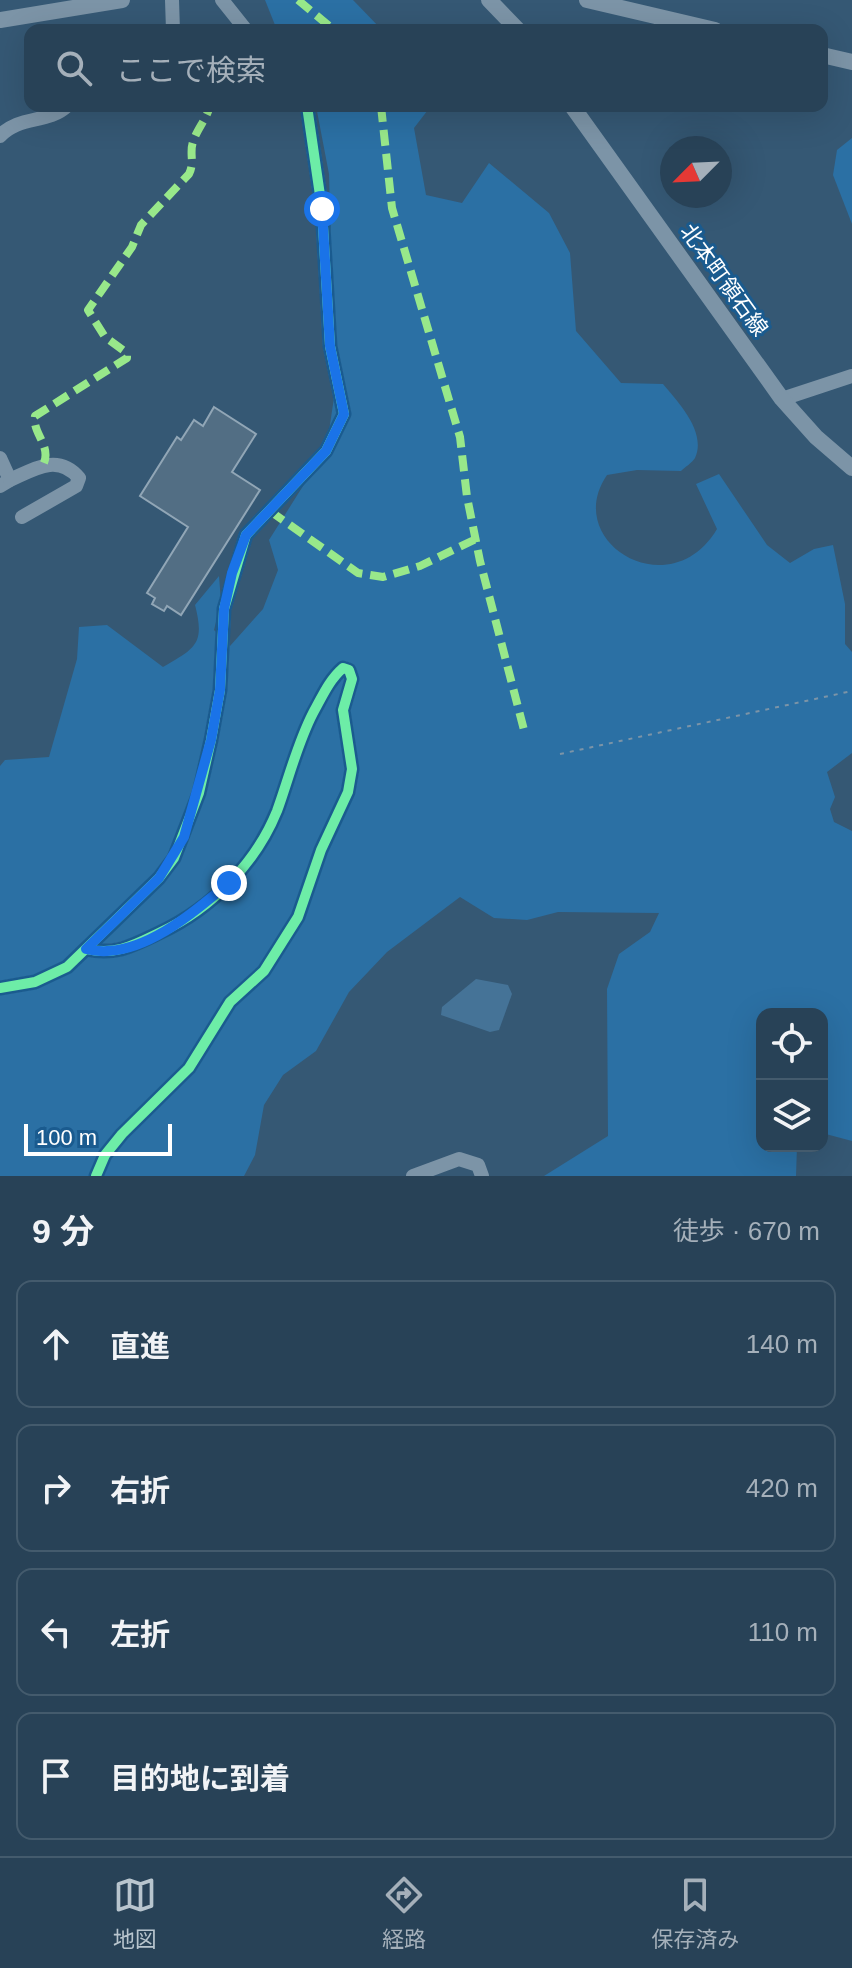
<!DOCTYPE html>
<html lang="ja">
<head>
<meta charset="utf-8">
<style>
  :root { --surface:#284257; --page:#30495d; --text:#f1f3f6; --muted:#a5b0ba; --line:#445b6d; --accent:#b8c5ce }
  body { margin:0; font-family:Arial,"Noto Sans JP",sans-serif; background:var(--page); color:var(--text) }
  .controls { position:absolute; right:24px; bottom:24px; display:grid; overflow:hidden; border-radius:16px; box-shadow:0 8px 32px #0002 }
  .controls button { width:72px; height:72px; display:grid; place-items:center; padding:0; border:0; border-bottom:2px solid var(--line); background:var(--surface); color:var(--text); font:40px sans-serif }
  .compass { position:absolute; left:660px; top:136px; width:72px; height:72px; border-radius:50%; background:var(--surface); box-shadow:0 8px 32px #0002; rotate:246deg }
  .scale { position:absolute; left:24px; bottom:20px; width:148px; box-sizing:border-box; padding-left:8px; border:4px solid #fff; border-top:0; font-size:22px; line-height:28px; white-space:nowrap; color:#fff; -webkit-text-stroke:6px #1a5b8f; paint-order:stroke }
  .stop { position:absolute; width:24px; height:24px; margin:-18px; border:6px solid #1a73e8; border-radius:50%; background:#fff }
  .stop.end { background:#1a73e8; border-color:#fff; box-shadow:0 2px 8px #0008 }
  .list { margin:0; padding:0; list-style:none }
  h2 { display:flex; justify-content:space-between; align-items:center; height:104px; margin:0; padding:0 32px; font-size:34px }
  h2 small { font-size:26px; font-weight:400; color:var(--muted) }
  .list li { display:grid; grid-template-columns:52px 1fr auto; gap:24px; align-items:center; box-sizing:border-box; height:128px; margin:0 16px 16px; padding:0 16px; border:2px solid var(--line); border-radius:16px }
  .list b { display:block; font-size:30px; white-space:nowrap }
  .list em { font-size:26px; font-style:normal; color:var(--muted) }
  .icon { flex:none; width:44px; height:44px; fill:none; stroke:currentColor; stroke-width:2; stroke-linecap:round; stroke-linejoin:round }
  .map { position:relative; flex:none; width:852px; height:1176px; overflow:hidden }
  .search { position:absolute; background:var(--surface); box-shadow:0 8px 32px #0002; left:24px; right:24px; top:24px; height:88px; display:flex; align-items:center; gap:20px; box-sizing:border-box; padding:0 28px; border-radius:16px; color:var(--muted); font-size:30px }
  .sheet { height:680px; background:var(--surface) }
  nav { display:flex; justify-content:space-around; align-items:center; box-sizing:border-box; height:112px; border-top:2px solid var(--line); background:var(--surface); font-size:22px; color:var(--muted) }
  nav a { display:grid; justify-items:center; gap:4px }
  nav .on { color:var(--accent) }
  .map>svg:first-child { display:block }
  .green { fill:#2b70a4 }
  .water { fill:#457397 }
  .building { fill:#526e84; stroke:#91a6b6; stroke-width:2 }
  .lines { fill:none; stroke-linecap:round; stroke-linejoin:round }
  .path { stroke:#7c94a7; stroke-width:2; stroke-dasharray:4 6; stroke-linecap:butt }
  .minor { stroke:#7c94a7; stroke-width:14 }
  .major { stroke:#7c94a7; stroke-width:16 }
  .quiet { stroke:#98e88a; stroke-width:8; stroke-dasharray:16 8; stroke-linecap:butt }
  .cycleway-casing { stroke:#1a5b8f; stroke-width:15 }
  .cycleway { stroke:#6deda7; stroke-width:10 }
  .route { stroke:#1a73e8; stroke-width:10 }
  .labels { text-anchor:middle; dominant-baseline:central; stroke-width:6; stroke-linejoin:round; paint-order:stroke }
  .street-label { font-size:22px; fill:#fff; stroke:#1a5b8f }
</style>
</head>
<body>
<div class="map">
<svg width="852" height="1176" viewBox="0 0 852 1176">
  <rect width="100%" height="100%" fill="#355874"/>
  <g class="green">
    <path d="M265 0H353L382 30H277Z"/>
    <path d="M316 106H431L414 128 426 195 462 203 489 163 549 213 570 253 576 331 621 383 663 384C678 402 707 432 695 458 693 462 684 468 681 471L637 470 607 475C561 542 670 608 717 529L696 484 719 474 767 545 790 563 814 549 833 545 845 604V644L852 652V753L827 772 835 797 830 809 834 822 852 831V1141L822 1133V1014H762V1146H797L796 1176H544L608 1136 607 989 619 954 650 932 659 913 558 912 527 920 494 918 460 897 387 952 349 992 316 1051 283 1075 264 1105 255 1155 244 1176H0V766L5 760 49 757 77 659 79 627 107 625 163 667C196 648 205 644 195 605L219 576 221 602 214 630 230 646 263 609 278 570 269 540 315 467 329 431 335 391 329 174Z"/>
    <path d="M852 138V224L833 175 837 150Z"/>
  </g>
  <path class="water" d="M476 979 508 985 512 994 499 1030 490 1032 441 1015 442 1007Z"/>
  <path class="building" d="M214 407 256 434 232 472 260 490 181 615 167 606 164 611 152 604 155 598 147 593 188 527 140 496 177 437 181 440 194 420 203 426Z"/>
  <g class="lines">
    <path class="path" d="M560 754 852 691"/>
    <g class="minor">
      <path d="M172 0 173 30"/>
      <path d="M222 0 246 30"/>
      <path d="M0 136C19 115 48 124 67 106"/>
      <path d="M782 399 852 376"/>
      <path d="M0 458 10 480 0 486"/>
      <path d="M10 480C34 469 58 453 79 478L76 486 22 517"/>
      <path d="M86 949C116 956 134 945 161 932 212 908 256 863 277 811 289 778 297 744 313 713 322 697 329 680 343 668L349 670 352 679 343 710 352 769 348 792 321 850 298 917 264 971 230 1002 189 1068 122 1134 105 1155 96 1176"/>
      <path d="M0 988 35 982 67 967 159 878 174 858 199 793 211 740 220 690 224 609 246 535 326 451 344 414 330 346 322 209 307 106"/>
      <path d="M413 1176 459 1159 478 1165 482 1176"/>
    </g>
    <g class="major">
      <path d="M489 0 518 30"/>
      <path d="M587 0 715 30"/>
      <path d="M0 20 122 0"/>
      <path d="M822 55 852 62"/>
      <path d="M572 106 782 399 816 437 852 468"/>
    </g>
    <g class="quiet">
      <path d="M298 0 334 30"/>
      <path d="M381 106 392 208 460 437 467 497 480 561 524 730"/>
      <path d="M44 463C51 445 32 433 35 416L127 358V353L105 337 88 310 132 247 141 225 189 174C195 162 189 153 193 142 197 129 206 120 210 106"/>
      <path d="M270 511 358 573 383 577 420 566 476 539"/>
    </g>
    <defs>
      <g id="cycleway">
        <path d="M86 949C116 956 134 945 161 932 212 908 256 863 277 811 289 778 297 744 313 713 322 697 329 680 343 668L349 670 352 679 343 710 352 769 348 792 321 850 298 917 264 971 230 1002 189 1068 122 1134 105 1155 96 1176"/>
        <path d="M0 988 35 982 67 967 159 878 174 858 199 793 211 740 220 690 224 609 246 535 326 451 344 414 330 346 322 209 307 106"/>
      </g>
    </defs>
    <use href="#cycleway" class="cycleway-casing"/>
    <use href="#cycleway" class="cycleway"/>
  </g>
  <g class="lines">
    <path class="route" d="M229 883C191 914 138 962 86 949L159 878 184 837 211 740 220 690 224 609 232 573 246 535 326 451 344 414 330 346 322 209"/>
  </g>
  <g class="labels">
    <g class="street-label">
      <text transform="translate(724 280) rotate(54)">北本町領石線</text>
    </g>
  </g>
</svg>
<div class="controls">
<button><svg class="icon" aria-label="locate" viewBox="0 0 24 24"><circle cx="12" cy="12" r="6"/><path d="M12 2v4M12 18v4M2 12h4M18 12h4"/></svg></button>
<button><svg class="icon" aria-label="layers" viewBox="0 0 24 24"><path d="M12 4l9 5-9 5-9-5zM3 14l9 5 9-5"/></svg></button>
</div>
<svg class="compass" viewBox="-18 -18 36 36"><path d="M0-13l5 13h-10z" fill="#e53935"/><path d="M0 13l5-13h-10z" fill="#a5b0ba"/></svg>
<div class="scale">100 m</div>
<div class="stop" style="left:322px;top:209px"></div>
<div class="stop end" style="left:229px;top:883px"></div>
<div class="search"><svg class="icon" aria-label="search" viewBox="0 0 24 24"><circle cx="10" cy="10" r="6"/><path d="M15 15l6 6"/></svg>ここで検索</div>
</div>
<section class="sheet">
<h2>9 分<small>徒歩 · 670 m</small></h2>
<ul class="list">
<li><svg class="icon" aria-label="ahead" viewBox="0 0 24 24"><path d="M12 20V5M6 11l6-6 6 6"/></svg><div><b>直進</b></div><em>140 m</em></li>
<li><svg class="icon" aria-label="right" viewBox="0 0 24 24"><path d="M7 20v-9h11M14 6l5 5-5 5"/></svg><div><b>右折</b></div><em>420 m</em></li>
<li><svg class="icon" aria-label="left" viewBox="0 0 24 24"><path d="M17 20v-9H6M10 6l-5 5 5 5"/></svg><div><b>左折</b></div><em>110 m</em></li>
<li><svg class="icon" aria-label="arrive" viewBox="0 0 24 24"><path d="M6 21V4h12l-3 4 3 4H6"/></svg><div><b>目的地に到着</b></div></li>
</ul>
</section>
<nav>
<a class="on"><svg class="icon" aria-label="map" viewBox="0 0 24 24"><path d="M3 6l6-2 6 2 6-2v14l-6 2-6-2-6 2zM9 4v14M15 6v14"/></svg>地図</a>
<a><svg class="icon" aria-label="directions" viewBox="0 0 24 24"><path d="M12 3l9 9-9 9-9-9zM9 14v-3h6M13 9l2 2-2 2"/></svg>経路</a>
<a><svg class="icon" aria-label="saved" viewBox="0 0 24 24"><path d="M7 4h10v16l-5-4-5 4z"/></svg>保存済み</a>
</nav>
</body>
</html>
